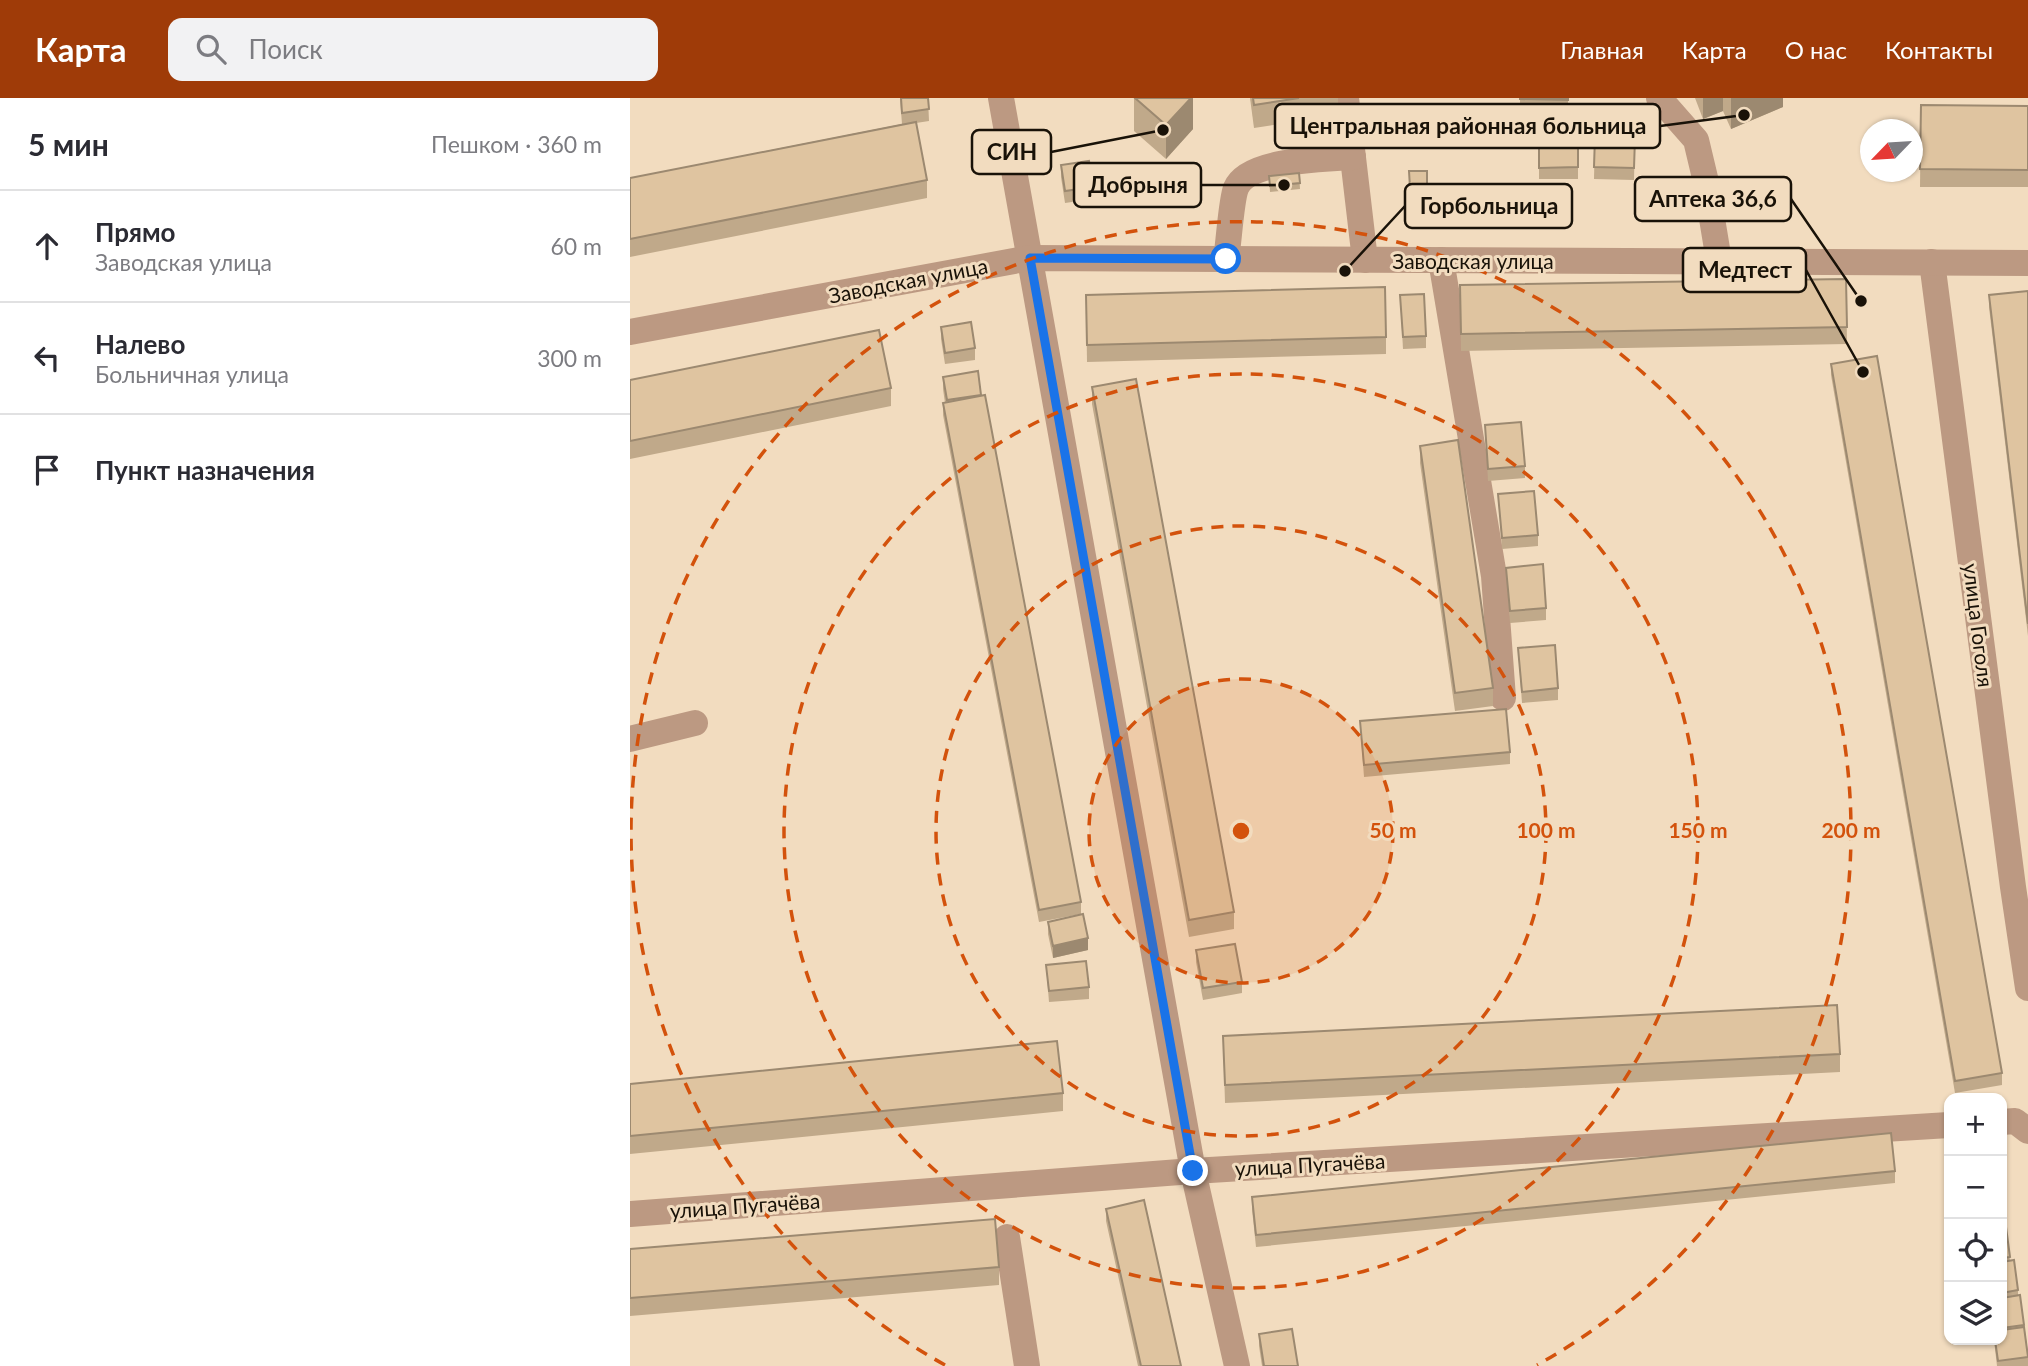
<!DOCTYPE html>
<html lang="ru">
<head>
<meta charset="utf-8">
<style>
  :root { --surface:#fff; --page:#f2f2f3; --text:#2b2b33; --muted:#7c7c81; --line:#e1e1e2; --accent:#9f3b08 }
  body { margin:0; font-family:Lato,sans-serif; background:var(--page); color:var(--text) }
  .controls { position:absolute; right:21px; bottom:21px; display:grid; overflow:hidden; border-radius:14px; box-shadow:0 2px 5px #0004 }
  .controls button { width:63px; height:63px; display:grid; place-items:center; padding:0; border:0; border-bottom:2px solid var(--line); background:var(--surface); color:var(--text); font:35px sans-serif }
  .compass { position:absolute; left:1230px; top:21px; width:63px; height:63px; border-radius:50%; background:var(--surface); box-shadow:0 2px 5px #0004; rotate:245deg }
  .stop { position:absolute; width:21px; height:21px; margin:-16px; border:5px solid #1a73e8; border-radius:50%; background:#fff }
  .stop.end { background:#1a73e8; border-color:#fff; box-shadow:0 2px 7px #0008 }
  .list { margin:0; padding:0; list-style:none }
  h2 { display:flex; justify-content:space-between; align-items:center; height:91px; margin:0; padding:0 28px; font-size:30px }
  h2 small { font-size:23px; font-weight:400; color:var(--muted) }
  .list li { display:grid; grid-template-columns:46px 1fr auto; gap:21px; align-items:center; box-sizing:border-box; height:112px; padding:0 28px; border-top:2px solid var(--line) }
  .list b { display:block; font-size:26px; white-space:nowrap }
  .list p { margin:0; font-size:23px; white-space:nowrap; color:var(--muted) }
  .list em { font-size:23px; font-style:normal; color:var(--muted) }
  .icon { flex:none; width:38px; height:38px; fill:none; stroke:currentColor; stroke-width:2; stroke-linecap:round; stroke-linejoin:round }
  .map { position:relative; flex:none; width:1398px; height:1268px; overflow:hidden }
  header { display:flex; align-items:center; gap:42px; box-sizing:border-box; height:98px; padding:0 35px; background:var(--accent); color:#fff }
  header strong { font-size:33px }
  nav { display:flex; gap:38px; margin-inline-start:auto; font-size:24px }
  .search { width:490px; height:63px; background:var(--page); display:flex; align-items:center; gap:18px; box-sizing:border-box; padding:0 24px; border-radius:14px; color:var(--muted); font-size:26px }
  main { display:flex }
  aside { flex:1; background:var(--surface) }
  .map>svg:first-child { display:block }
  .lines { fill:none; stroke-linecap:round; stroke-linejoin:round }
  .minor { stroke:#bc9982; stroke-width:26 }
  .wall { fill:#c0a98a }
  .shaded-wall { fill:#9c8970 }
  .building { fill:#dfc4a0; stroke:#9c8970; stroke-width:2 }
  .route { stroke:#1a73e8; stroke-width:9 }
  .ring { fill:none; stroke:#d3520c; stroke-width:3.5; stroke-dasharray:12 9 }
  .labels { text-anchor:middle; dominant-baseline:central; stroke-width:6; stroke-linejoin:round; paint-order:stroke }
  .street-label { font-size:21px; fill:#191208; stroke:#f2dcbf }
  .centre { fill:#d3520c; stroke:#f2dcbf; stroke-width:3.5 }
  .ring-label { font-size:21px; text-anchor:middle; font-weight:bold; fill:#d3520c; stroke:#f2dcbf; stroke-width:6; stroke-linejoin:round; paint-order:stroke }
  .leader { fill:none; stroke:#191208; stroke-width:2.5 }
  .callout-dot { fill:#191208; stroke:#f2dcbf; stroke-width:2.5 }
  .callout { fill:#f2dcbf; stroke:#191208; stroke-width:2.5 }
  .callout-label { font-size:23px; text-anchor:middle; font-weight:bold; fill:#191208 }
</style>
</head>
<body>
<header>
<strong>Карта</strong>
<div class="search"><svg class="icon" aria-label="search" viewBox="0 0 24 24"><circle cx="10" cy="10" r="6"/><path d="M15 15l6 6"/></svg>Поиск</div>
<nav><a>Главная</a><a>Карта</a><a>О нас</a><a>Контакты</a></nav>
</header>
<main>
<aside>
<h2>5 мин<small>Пешком · 360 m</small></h2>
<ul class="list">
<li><svg class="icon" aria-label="ahead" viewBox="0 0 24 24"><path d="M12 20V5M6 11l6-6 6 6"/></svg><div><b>Прямо</b><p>Заводская улица</p></div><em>60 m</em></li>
<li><svg class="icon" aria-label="left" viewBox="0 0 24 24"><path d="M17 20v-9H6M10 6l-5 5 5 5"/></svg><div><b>Налево</b><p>Больничная улица</p></div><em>300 m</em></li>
<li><svg class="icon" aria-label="arrive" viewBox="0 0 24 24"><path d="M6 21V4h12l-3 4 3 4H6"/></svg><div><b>Пункт назначения</b></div></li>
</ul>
</aside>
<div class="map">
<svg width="1398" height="1268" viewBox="0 0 1398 1268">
  <rect width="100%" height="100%" fill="#f2dcbf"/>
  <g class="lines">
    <g class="minor">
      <path d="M371 0 563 1073 607 1268"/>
      <path d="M716 0 735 162"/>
      <path d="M1029 0 1066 42 1076 84 1089 163"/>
      <path d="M596 161C599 144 601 103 606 90 618 61 696 61 723 59"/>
      <path d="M811 162 864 478 873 600"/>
      <path d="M1302 164 1383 789 1398 890"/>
      <path d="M0 234 400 160 1398 165"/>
      <path d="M0 641 65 625"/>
      <path d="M1372 1024 1385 1023 1398 1033"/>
      <path d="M0 1116 563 1073 1319 1027"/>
      <path d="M377 1139 397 1268"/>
    </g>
  </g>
  <g class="wall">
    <path d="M270 0H298L299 23 286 25 297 82V100L0 159V80L272 26Z"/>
    <path d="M504 0H563V31L536 61 504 33Z"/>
    <path d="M620 0H708V17L624 30Z"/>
    <path d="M890 0H938V14L890 13Z"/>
    <path d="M1065 0H1153V9L1101 31 1093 13 1073 21Z"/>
    <path d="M1291 7 1398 8V89H1290Z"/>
    <path d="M965 38 1005 40 1004 82 964 81Z"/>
    <rect x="909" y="44" width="39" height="37"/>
    <path d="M431 67 463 89V101L435 105 431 79Z"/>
    <path d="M779 73H797V96H780Z"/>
    <path d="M669 75 670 91 640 94 639 78Z"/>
    <path d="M1216 181 1217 246 831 253 830 187Z"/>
    <path d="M1398 193V538L1359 209V197Z"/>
    <path d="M456 197 756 239V256L457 264Z"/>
    <path d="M770 197 796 238V250L773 251Z"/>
    <path d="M311 229 345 250V262L315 266 311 241Z"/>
    <path d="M1201 266 1372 975V987L1325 995 1201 277Z"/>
    <path d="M348 273 351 298 451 804V816L409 824 313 317V305H315L313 291V279Z"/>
    <path d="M0 282 261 290V308L0 361Z"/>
    <path d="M462 289 604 814V831L559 839 462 306Z"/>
    <path d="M855 327 895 368V380L858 383Z"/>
    <path d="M790 348 863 590V608L825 613 790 365Z"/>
    <path d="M868 396 908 437V448L872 451Z"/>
    <path d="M876 470 916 510V522L880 525Z"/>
    <path d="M888 550 928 590V602L892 605Z"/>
    <path d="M730 623 880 654V666L734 679Z"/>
    <path d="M418 824 458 852 423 860 418 836Z"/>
    <path d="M566 852 612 884V895L573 902 566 864Z"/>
    <path d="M416 867 459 889V901L419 904Z"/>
    <path d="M593 938 1210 956V974L595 1005Z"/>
    <path d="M0 986 433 995V1013L0 1056Z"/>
    <path d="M1265 1073V1085L626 1149 622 1111V1099Z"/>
    <path d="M1372 1100 1375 1129 1380 1163 1388 1192V1198L1390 1197 1398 1255V1268H1367L1364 1242H1372Z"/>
    <path d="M476 1111 551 1268H508L476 1123Z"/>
    <path d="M0 1151 369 1169V1187L0 1218Z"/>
    <path d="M629 1236 668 1268H632L629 1248Z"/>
  </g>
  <g class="shaded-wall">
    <path d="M561 0H563V31L536 61V27Z"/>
    <path d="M1073 0H1093V13L1073 21Z"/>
    <path d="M1101 0H1153V9L1101 31Z"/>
    <path d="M458 840V852L423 860V848Z"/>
  </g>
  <g class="building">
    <path d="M271 0H298L299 11 272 15Z"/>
    <path d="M505 0H561L536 27Z"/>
    <path d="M623 0H669L624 7Z"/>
    <path d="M890 0H938V2L890 1Z"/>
    <path d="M1291 7 1398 8V72L1290 71Z"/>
    <path d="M286 24 297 82 0 141V80Z"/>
    <path d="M965 38 1005 40 1004 70 964 69Z"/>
    <path d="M909 44H948V69L909 70Z"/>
    <path d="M459 63 463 89 435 93 431 67Z"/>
    <path d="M779 73H797V90H780Z"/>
    <path d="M669 75 670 85 640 88 639 78Z"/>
    <path d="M1216 181 1217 229 831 236 830 187Z"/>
    <path d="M755 189 756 239 457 247 456 197Z"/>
    <path d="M1398 193V526L1359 197Z"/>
    <path d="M794 196 796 238 773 239 770 197Z"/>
    <path d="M341 224 345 250 315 255 311 229Z"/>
    <path d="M249 232 261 290 0 343V282Z"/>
    <path d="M1247 258 1372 975 1325 983 1201 266Z"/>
    <path d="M348 273 351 297 317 302 313 279Z"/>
    <path d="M506 281 604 814 559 822 462 289Z"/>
    <path d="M355 297 451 804 409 812 313 305Z"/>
    <path d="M891 324 895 368 858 371 855 327Z"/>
    <path d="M828 342 863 590 825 595 790 348Z"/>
    <path d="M904 393 908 437 872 440 868 396Z"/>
    <path d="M913 466 916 510 880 513 876 470Z"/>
    <path d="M925 547 928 590 892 594 888 550Z"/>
    <path d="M876 611 880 654 734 667 730 623Z"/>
    <path d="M453 816 458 840 423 848 418 824Z"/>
    <path d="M605 846 612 884 573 890 566 852Z"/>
    <path d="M456 863 459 889 419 893 416 867Z"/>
    <path d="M1207 907 1210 956 595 987 593 938Z"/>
    <path d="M427 943 433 995 0 1038V986Z"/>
    <path d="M1261 1035 1265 1073 626 1137 622 1099Z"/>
    <path d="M1372 1100 1375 1124H1372Z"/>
    <path d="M514 1102 551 1268H511L476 1111Z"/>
    <path d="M365 1121 369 1169 0 1200V1151Z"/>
    <path d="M1376 1129 1380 1159 1372 1160V1130Z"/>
    <path d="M1384 1162 1388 1192 1372 1195V1164Z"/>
    <path d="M1390 1197 1394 1227 1372 1230V1200Z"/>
    <path d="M1394 1229 1398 1259 1368 1263 1365 1242H1372V1232Z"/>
    <path d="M662 1231 668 1268H634L629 1236Z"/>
  </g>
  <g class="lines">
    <path class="route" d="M563 1073 400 160 596 161"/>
  </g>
  <circle cx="611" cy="733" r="152" fill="#d3520c" fill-opacity=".12"/>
  <g class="ring">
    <circle cx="611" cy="733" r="152"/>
    <circle cx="611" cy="733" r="305"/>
    <circle cx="611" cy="733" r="457"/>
    <path d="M315 1267A610 610 0 1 1 907 1267"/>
  </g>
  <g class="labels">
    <g class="street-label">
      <text x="843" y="162">Заводская улица</text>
      <text transform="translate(278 182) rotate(-11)">Заводская улица</text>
      <text transform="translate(1349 527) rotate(83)">улица Гоголя</text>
      <text transform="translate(680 1066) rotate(-3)">улица Пугачёва</text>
      <text transform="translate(115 1107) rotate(-4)">улица Пугачёва</text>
    </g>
  </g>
  <circle cx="611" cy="733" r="10" class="centre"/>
  <g class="ring-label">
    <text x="763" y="740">50 m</text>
    <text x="916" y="740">100 m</text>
    <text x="1068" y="740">150 m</text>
    <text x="1221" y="740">200 m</text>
  </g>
  <path class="leader" d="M1114 17L1030 28M533 32L421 54M654 87L571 87M1231 203L1161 101M715 173L775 108M1233 274L1176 172"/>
  <g class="callout-dot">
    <circle cx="1114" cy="17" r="7"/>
    <circle cx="533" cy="32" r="7"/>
    <circle cx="654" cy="87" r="7"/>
    <circle cx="1231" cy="203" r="7"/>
    <circle cx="715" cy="173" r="7"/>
    <circle cx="1233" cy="274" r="7"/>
  </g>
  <g class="callout">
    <rect x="645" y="6" width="385" height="44" rx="7"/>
    <rect x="342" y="32" width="79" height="44" rx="7"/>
    <rect x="444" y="65" width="127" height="44" rx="7"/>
    <rect x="1005" y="79" width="156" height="44" rx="7"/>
    <rect x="775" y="86" width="167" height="44" rx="7"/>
    <rect x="1053" y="150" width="123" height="44" rx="7"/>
  </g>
  <g class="callout-label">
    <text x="838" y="36">Центральная районная больница</text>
    <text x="382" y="62">СИН</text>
    <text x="508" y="95">Добрыня</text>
    <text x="1083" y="109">Аптека 36,6</text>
    <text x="859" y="116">Горбольница</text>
    <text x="1115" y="180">Медтест</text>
  </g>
</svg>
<div class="controls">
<button>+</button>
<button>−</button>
<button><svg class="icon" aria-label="locate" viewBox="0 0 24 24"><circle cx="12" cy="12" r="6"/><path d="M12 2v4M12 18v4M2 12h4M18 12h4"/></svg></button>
<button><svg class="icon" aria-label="layers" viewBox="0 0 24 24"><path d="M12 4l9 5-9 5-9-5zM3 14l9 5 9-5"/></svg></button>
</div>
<svg class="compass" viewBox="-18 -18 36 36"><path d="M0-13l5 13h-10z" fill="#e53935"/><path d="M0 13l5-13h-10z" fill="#7c7c81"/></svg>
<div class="stop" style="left:596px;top:161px"></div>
<div class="stop end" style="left:563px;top:1073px"></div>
</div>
</main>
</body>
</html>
